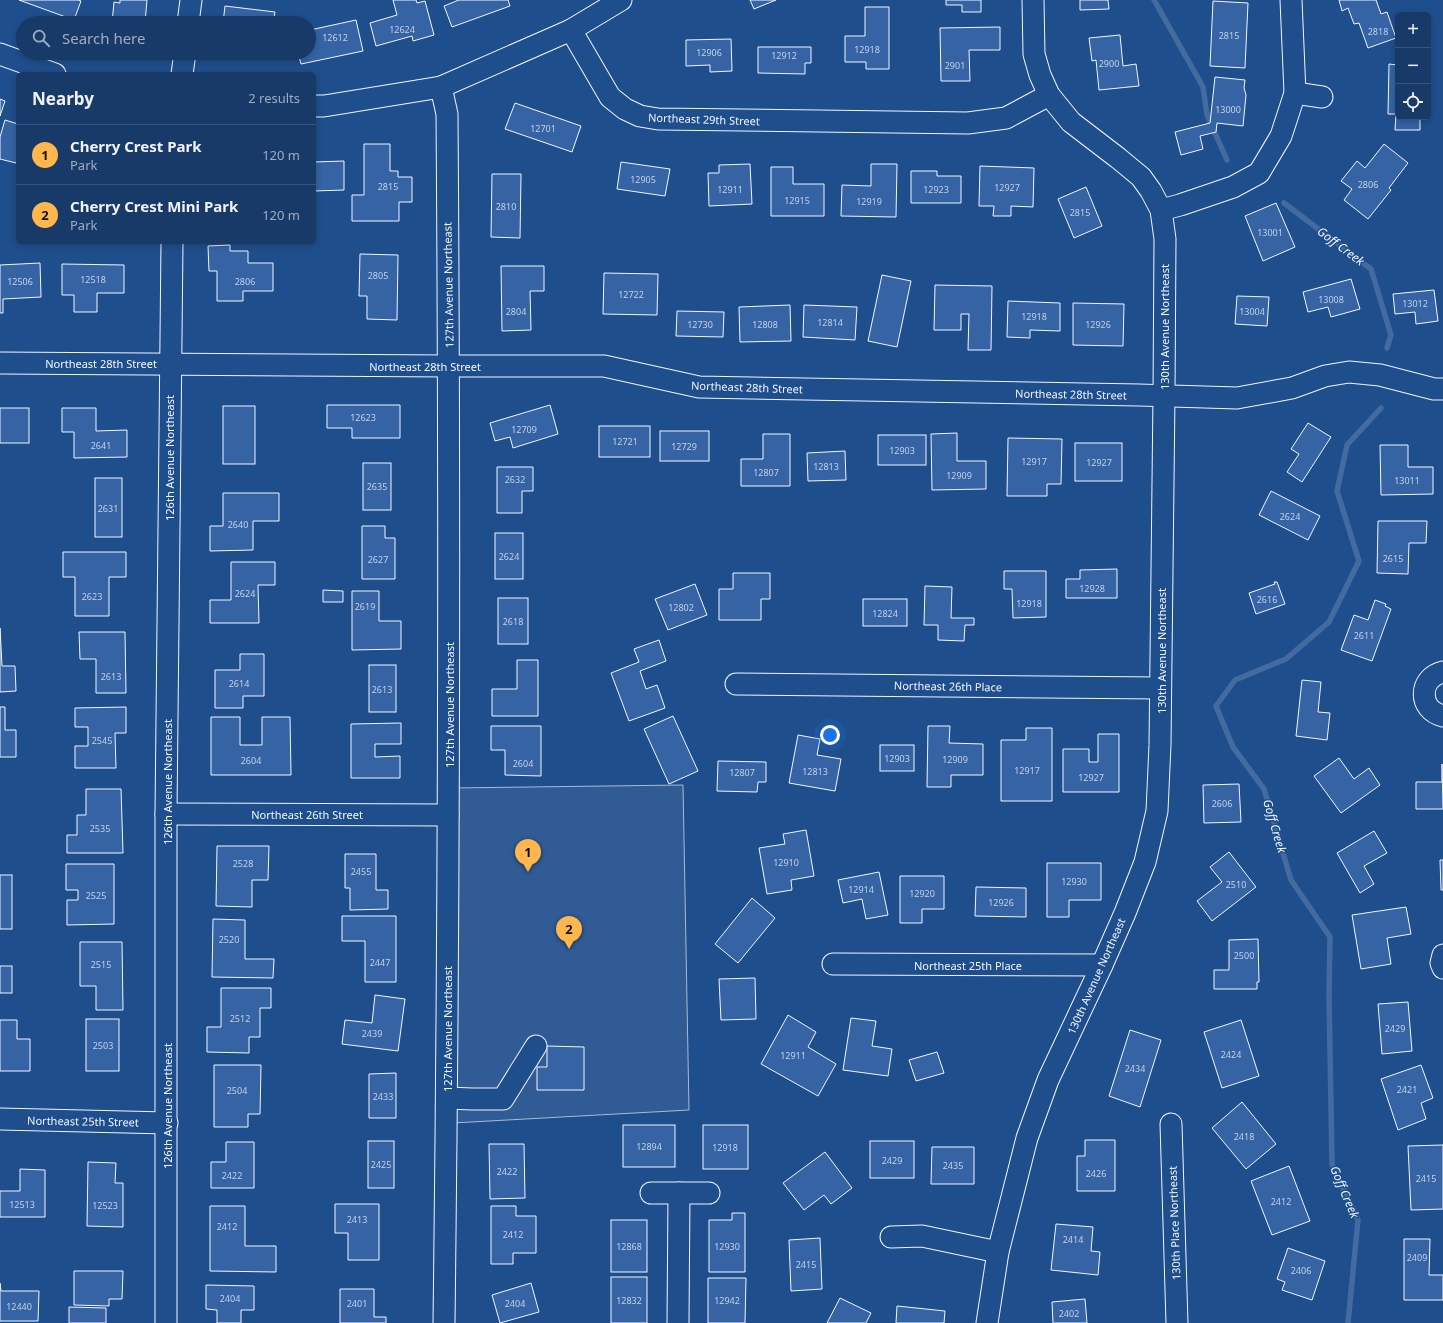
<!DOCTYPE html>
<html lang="en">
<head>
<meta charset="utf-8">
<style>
  :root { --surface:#173a69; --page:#244571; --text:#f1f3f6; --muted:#9eadc0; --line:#36547d; --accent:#ffb74d }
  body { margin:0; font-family:"Noto Sans",sans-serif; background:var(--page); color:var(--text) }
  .controls { position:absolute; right:12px; top:12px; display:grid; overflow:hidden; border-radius:6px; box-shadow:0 2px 6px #0003 }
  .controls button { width:36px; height:36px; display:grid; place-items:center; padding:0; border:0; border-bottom:1px solid var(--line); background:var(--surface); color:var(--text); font:20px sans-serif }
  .you { position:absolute; left:830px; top:735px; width:14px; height:14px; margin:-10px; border:3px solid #fff; border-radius:50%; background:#1a73e8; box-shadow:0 0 0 6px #1a73e833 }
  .badge { display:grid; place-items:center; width:26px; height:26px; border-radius:50%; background:var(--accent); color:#111; font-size:13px; font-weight:700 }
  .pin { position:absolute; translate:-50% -33px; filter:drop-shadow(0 1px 2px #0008) }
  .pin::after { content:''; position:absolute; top:21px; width:14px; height:12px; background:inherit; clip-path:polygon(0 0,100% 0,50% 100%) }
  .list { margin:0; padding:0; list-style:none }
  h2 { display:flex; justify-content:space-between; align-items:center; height:52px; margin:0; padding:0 16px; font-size:17px }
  h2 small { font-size:13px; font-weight:400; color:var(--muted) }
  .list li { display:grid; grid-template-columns:26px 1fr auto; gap:12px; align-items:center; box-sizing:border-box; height:60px; padding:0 16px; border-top:1px solid var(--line) }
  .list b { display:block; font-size:15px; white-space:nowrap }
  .list p { margin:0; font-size:13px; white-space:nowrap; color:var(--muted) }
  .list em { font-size:13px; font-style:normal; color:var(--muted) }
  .icon { flex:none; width:22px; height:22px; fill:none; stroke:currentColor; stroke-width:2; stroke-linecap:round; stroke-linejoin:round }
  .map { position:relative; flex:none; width:1443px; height:1323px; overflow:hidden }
  .search { position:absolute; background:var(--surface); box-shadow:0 2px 6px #0003; left:16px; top:16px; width:300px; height:44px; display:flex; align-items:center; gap:10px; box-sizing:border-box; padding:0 14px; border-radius:22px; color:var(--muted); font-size:15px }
  .panel { position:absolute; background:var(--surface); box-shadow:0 2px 6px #0003; left:16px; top:72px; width:300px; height:172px; border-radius:6px }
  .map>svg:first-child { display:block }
  .built { fill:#305b95; stroke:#a8bbd7 }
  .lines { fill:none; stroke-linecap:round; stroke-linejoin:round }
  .stream { stroke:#446ba0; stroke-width:5.5 }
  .building { fill:#3563a3; stroke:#f2f6ff }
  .minor-casing { stroke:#f2f6ff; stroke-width:23 }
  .minor { stroke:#1f4e8c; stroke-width:21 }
  .labels { text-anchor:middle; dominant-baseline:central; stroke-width:3; stroke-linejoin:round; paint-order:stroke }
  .number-label { font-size:9px; fill:#c3d1e8 }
  .street-label { font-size:11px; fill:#f2f6ff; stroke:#1f4e8c }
  .water-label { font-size:12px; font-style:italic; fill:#f2f6ff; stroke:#1f4e8c }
</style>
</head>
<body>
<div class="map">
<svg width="1443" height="1323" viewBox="0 0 1443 1323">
  <rect width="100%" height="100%" fill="#1f4e8c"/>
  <path class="built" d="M683 785 689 1110 453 1123 452 788Z"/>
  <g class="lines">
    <g class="stream">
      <path d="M1154 0 1203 87 1207 115 1227 160"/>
      <path d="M1284 203 1371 269 1391 335 1387 348"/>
      <path d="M1348 1323 1358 1220 1332 1164 1329 995 1330 937 1291 880 1264 789 1233 747 1216 706 1235 680 1286 659 1329 622 1359 561 1337 491 1347 445 1381 408"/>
    </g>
  </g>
  <g class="building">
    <path d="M19 0H78L81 1 74 20Z"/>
    <path d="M120 0H147L145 23H112L114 2 120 3Z"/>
    <path d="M393 0H416L417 3 425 1 434 35 413 41 412 36 376 46 370 23 397 15Z"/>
    <path d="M459 0H508L510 6 452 27 444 6Z"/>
    <path d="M750 0H776L754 9Z"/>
    <path d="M946 0H981V12H962V5H946Z"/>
    <path d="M1080 0H1108L1109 9 1080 10Z"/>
    <path d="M1339 0H1376L1381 14 1387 12 1396 38 1368 48 1359 23 1354 24 1348 8 1342 11Z"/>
    <path d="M1213 1 1248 3 1245 68 1210 66Z"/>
    <path d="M225 6 275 12 273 23H223Z"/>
    <path d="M865 7H889V69H866V62H845V36H865Z"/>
    <path d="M356 20 363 51 301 64 298 53H309V43H312L310 30Z"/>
    <path d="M1000 27V50H969L970 81H941L940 28Z"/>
    <path d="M1120 35 1123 66 1136 64 1139 86 1099 90 1096 60 1092 61 1089 38Z"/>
    <path d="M731 39 732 71 710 72V65L686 66V40Z"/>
    <path d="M758 47H811V63H805V74L758 73Z"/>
    <path d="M115 53H142L141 57Z"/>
    <path d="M1389 64 1398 65V117H1420V130H1395L1396 114H1388Z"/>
    <path d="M1215 77 1245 80 1244 88 1246 95 1243 126 1217 123 1216 132 1200 136 1203 149 1181 155 1175 132 1210 123Z"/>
    <path d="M0 99 5 101 0 116Z"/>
    <path d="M515 103 581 126 572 152 505 129Z"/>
    <path d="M5 120 18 124V157L16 163 0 159V137Z"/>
    <path d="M364 144H390V171H398V177H412V202H399V221H352V195H364Z"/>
    <path d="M1384 144 1408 163 1389 188 1391 190 1368 219 1344 200 1352 189 1341 181 1357 161 1365 168Z"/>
    <path d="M344 161V190L314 191V162Z"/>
    <path d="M621 162 670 169 665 196 617 189Z"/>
    <path d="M750 164 752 204 709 206 708 173H719V165Z"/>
    <path d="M871 164H897L896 217 841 216 842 185 871 186Z"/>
    <path d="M980 166 1034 168 1033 207 1011 206V216H993L994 206H979Z"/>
    <path d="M771 167H793V184H824V216H771Z"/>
    <path d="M911 171H937V176H961V203H911Z"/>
    <path d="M492 174H521L520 238 491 237Z"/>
    <path d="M1086 187 1102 226 1074 238 1058 199Z"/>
    <path d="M1276 203 1295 247 1263 261 1245 216Z"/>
    <path d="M230 245V251H248V263H273V291H243V301H217V271H209L208 246Z"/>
    <path d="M360 254 398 255 397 320 367 319V296H359Z"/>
    <path d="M40 263 41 297 3 299V313H0V265Z"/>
    <path d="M62 264 124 265V293H97V312H74V295H62Z"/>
    <path d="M501 266H544V291H530L531 330 502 331Z"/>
    <path d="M604 273 658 274 657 315 603 314Z"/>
    <path d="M882 275 911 281 897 347 868 341Z"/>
    <path d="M1351 279 1360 309 1331 317 1328 307 1308 312 1303 292Z"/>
    <path d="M935 285 992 286 991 350H968L969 314H961V330H934Z"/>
    <path d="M1434 290 1438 321 1416 324 1415 312 1395 314 1393 294Z"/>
    <path d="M1237 296 1269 297 1267 326 1235 324Z"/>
    <path d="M1008 301 1060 303V331L1030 330V338L1007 337Z"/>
    <path d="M1073 303 1124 304 1123 346 1073 345Z"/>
    <path d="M790 305 791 341 740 342 739 307Z"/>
    <path d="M804 305 857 307 855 340 803 337Z"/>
    <path d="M677 311 724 312 723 337 676 336Z"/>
    <path d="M327 405H400V438H352V428H327Z"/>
    <path d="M550 405 558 434 513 448 510 437 495 441 490 423Z"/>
    <rect x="223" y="406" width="32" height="58"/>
    <rect x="0" y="408" width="29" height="35"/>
    <path d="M62 408H96V431L127 430V457L74 458V432H62Z"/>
    <path d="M1308 423 1331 437 1302 482 1287 472 1299 454 1291 449Z"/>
    <rect x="599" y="426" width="51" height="31"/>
    <rect x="660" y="431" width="49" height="30"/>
    <path d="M957 433V461H986V489L932 490 931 434Z"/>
    <path d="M763 434H790V486H741V459H763Z"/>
    <rect x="878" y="435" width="48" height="30"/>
    <path d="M1008 438 1062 439 1061 484H1047V496H1007Z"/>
    <rect x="1075" y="443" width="47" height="38"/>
    <path d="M1380 445H1408V467H1433V494L1381 495Z"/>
    <path d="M845 451 846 480 808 481 807 453Z"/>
    <rect x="363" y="463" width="28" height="47"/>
    <path d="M497 467H533V491H522V513H497Z"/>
    <rect x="95" y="478" width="27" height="59"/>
    <path d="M1271 491 1320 516 1308 540 1259 515Z"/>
    <path d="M223 493H279V521H253V550L210 551V526H223Z"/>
    <path d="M1378 521H1427L1426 543H1409L1408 574 1377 573Z"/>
    <path d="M362 526H385V538H395V579H362Z"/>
    <rect x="495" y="533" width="28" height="46"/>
    <path d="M63 552H126V577H109V616H75V577H63Z"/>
    <path d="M231 562H275V585H258L259 623H210V600H231Z"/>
    <path d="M1117 569V598H1066V579H1080V570Z"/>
    <path d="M1004 571H1046V617L1013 618 1012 589H1004Z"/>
    <path d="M733 573H770V599H761V620H719V589H733Z"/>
    <path d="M1274 582H1277L1285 604 1256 614 1249 593 1275 584Z"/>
    <path d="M695 584 707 615 668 630 655 599Z"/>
    <path d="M925 586 952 587 951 618H974V625H965L964 641 938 640V625H924Z"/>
    <path d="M323 590 343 591V602H323Z"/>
    <path d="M352 591H379V621H401V649L352 650Z"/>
    <rect x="498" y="598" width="30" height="46"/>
    <rect x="863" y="599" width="44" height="27"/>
    <path d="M1375 600 1386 604 1385 606 1391 609 1372 661 1341 650 1354 615 1368 620Z"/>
    <path d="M0 628 2 666H15L16 691 0 692Z"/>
    <path d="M79 632H125L126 693H96V659H80Z"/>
    <path d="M659 640 666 661 640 671 646 689 657 685 665 708 629 721 611 673 639 662 634 649Z"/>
    <path d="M240 654H264V696H243V708H215V670H240Z"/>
    <path d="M517 660H538V716H492V689H517Z"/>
    <rect x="369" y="665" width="27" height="47"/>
    <path d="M1302 680 1321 682 1318 712 1330 713 1327 740 1296 736Z"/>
    <path d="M0 707H5V730H16V757H0Z"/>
    <path d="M126 707V733H115L116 768H75V746H88V727H75V708Z"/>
    <path d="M673 716 698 771 669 784 644 729Z"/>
    <path d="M211 717H240V745H262V717H290L291 775H211Z"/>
    <path d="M401 723V744H375V757L400 756V778H351V724Z"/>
    <path d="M491 726H541V776L505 775V750H491Z"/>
    <path d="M928 726H950L949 743 983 744V775H951V787H927Z"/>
    <path d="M1026 728H1052V801H1001V740H1026Z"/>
    <path d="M1098 734H1119V792H1063V749H1089V762H1098Z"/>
    <path d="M798 735 820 739 817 755 841 759 835 791 789 783Z"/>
    <rect x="880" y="745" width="34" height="26"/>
    <path d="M1339 758 1354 779 1369 768 1380 785 1341 813 1314 776Z"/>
    <path d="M718 761 766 762V782H758L757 792 717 791Z"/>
    <path d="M1442 764 1443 809H1416V782H1442Z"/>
    <path d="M1239 784 1241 822 1204 823 1203 785Z"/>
    <path d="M86 789H121L123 853H67V835H77V815H86Z"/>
    <path d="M806 830 814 876 791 880 792 890 767 894 759 848 785 844 783 834Z"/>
    <path d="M1374 831 1387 853 1364 866 1374 884 1360 893 1337 853Z"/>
    <path d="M217 846H269L268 880H252V907L216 906Z"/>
    <path d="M1229 852 1256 887 1212 921 1197 901 1222 882 1210 867Z"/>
    <path d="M345 854H376V890H388V909L350 910V888H345Z"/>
    <path d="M1440 860H1443V890H1441Z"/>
    <path d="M1047 863H1101V900H1069V917H1047Z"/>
    <path d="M66 864H114V924L67 925V900H78V890H66Z"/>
    <path d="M879 872 888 915 866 919 862 899 843 903 838 880Z"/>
    <rect x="0" y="875" width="12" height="54"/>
    <path d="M900 876H944V909H922V923H900Z"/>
    <path d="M976 887 1026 888V917L975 916Z"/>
    <path d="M752 898 775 918 738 963 715 944Z"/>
    <path d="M1406 907 1411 934 1387 938 1391 964 1361 969 1352 915Z"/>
    <path d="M342 916H396V982H365V941H342Z"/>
    <path d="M213 919 245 920V959H274L273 978 212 977Z"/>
    <path d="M1258 939 1259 982H1257V989H1214V970H1229V940Z"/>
    <path d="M80 942H122L123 1010H96V986H80Z"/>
    <rect x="0" y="966" width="12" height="27"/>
    <path d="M755 978 756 1019 721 1020 719 979Z"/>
    <path d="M221 988H271V1008H260V1037H249V1053L207 1052V1027H221Z"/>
    <path d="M375 995 405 999 398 1051 342 1044 345 1020 372 1023Z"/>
    <path d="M1408 1002 1412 1051 1382 1054 1378 1004Z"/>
    <path d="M788 1015 816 1032 808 1047 836 1064 818 1096 761 1064Z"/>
    <path d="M851 1018 876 1021 872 1046 892 1049 888 1076 843 1070Z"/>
    <rect x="86" y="1019" width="33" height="52"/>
    <path d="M0 1020H17V1039H30V1071H0Z"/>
    <path d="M1241 1020 1259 1076 1222 1088 1204 1032Z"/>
    <path d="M1130 1030 1161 1040 1140 1107 1109 1096Z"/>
    <path d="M547 1046 584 1047V1090H537V1067H547Z"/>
    <path d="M937 1052 944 1073 916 1081 909 1060Z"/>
    <path d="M214 1065H261L260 1114H248V1127H214Z"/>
    <path d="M1421 1065 1433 1098 1421 1103 1426 1119 1398 1130 1381 1079Z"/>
    <path d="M396 1073V1118H369V1074Z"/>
    <path d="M1242 1102 1276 1144 1246 1169 1212 1128Z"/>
    <rect x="623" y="1125" width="52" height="42"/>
    <rect x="703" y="1125" width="45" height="44"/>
    <path d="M1085 1140H1115V1191H1077V1156H1085Z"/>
    <rect x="368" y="1141" width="26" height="47"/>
    <rect x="870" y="1141" width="44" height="37"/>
    <path d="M226 1142H254V1188H211V1162H226Z"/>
    <path d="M489 1144H524L525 1198 490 1199Z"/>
    <path d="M1443 1145V1209L1411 1210 1408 1146Z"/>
    <path d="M932 1147H974V1184H931Z"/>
    <path d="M825 1152 852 1188 831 1204 824 1195 804 1210 783 1183Z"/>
    <path d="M88 1162 116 1163 115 1183H123V1227L87 1226Z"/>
    <path d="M1289 1166 1310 1221 1272 1235 1251 1181Z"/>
    <path d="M20 1169 45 1170V1217H0V1191H20Z"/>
    <path d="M335 1204H379V1260H348V1233H335Z"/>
    <path d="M210 1206H245V1246H276V1272L210 1271Z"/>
    <path d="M491 1206H516V1216H536V1253H513V1264H491Z"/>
    <path d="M732 1213H745V1272H709V1220H732Z"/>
    <rect x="611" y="1220" width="36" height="52"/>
    <path d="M1056 1224 1093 1227 1091 1251 1100 1252 1098 1275 1051 1270Z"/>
    <path d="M820 1238 822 1289 791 1291 789 1240Z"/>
    <path d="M1404 1239H1430L1429 1275H1443V1300H1404Z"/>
    <path d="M1288 1248 1325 1261 1312 1300 1282 1290 1285 1282 1277 1279Z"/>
    <path d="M74 1271H123L122 1299H109V1306L74 1305Z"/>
    <rect x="611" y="1277" width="36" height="46"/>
    <path d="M708 1278H746L745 1323H708Z"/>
    <path d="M0 1283 1 1291H39L38 1321H0Z"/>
    <path d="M531 1283 539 1312 500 1323 492 1295Z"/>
    <path d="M206 1285 254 1286V1310H241V1323H217V1310L206 1309Z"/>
    <path d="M340 1289H374V1317H386V1323H340Z"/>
    <path d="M840 1298 871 1313 866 1323H827Z"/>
    <path d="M1085 1299 1087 1323H1053L1052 1302Z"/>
    <path d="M897 1306 945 1311 944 1323H896Z"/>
    <path d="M69 1307 106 1308V1323H69Z"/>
  </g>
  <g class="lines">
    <defs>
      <g id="minor">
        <path d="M188 23 191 0"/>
        <path d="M571 30 621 0"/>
        <path d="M0 54 55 74"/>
        <path d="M182 74 185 53"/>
        <path d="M441 87 447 114C450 517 449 920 444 1323"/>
        <path d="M1295 93 1322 97"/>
        <path d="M314 106H324L441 87 571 30 610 97 625 109 640 116 658 119 968 123 1006 118 1049 95"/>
        <path d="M1161 210 1180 205 1233 187 1259 173 1281 136 1295 93 1291 0"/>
        <path d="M0 363 449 366H604L699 387 1139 395 1237 398 1292 388 1325 376 1349 372 1380 375 1434 389H1443"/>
        <path d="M1443 672C1418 678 1418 710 1443 716"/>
        <path d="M736 684 1160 688"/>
        <path d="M166 814 448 815"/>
        <path d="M1443 955 1441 963 1443 968"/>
        <path d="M833 964 1102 965"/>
        <path d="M447 1098 472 1099H503L536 1046"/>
        <path d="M0 1119 167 1123"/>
        <path d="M1171 1124 1177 1323"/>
        <path d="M651 1193H709"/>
        <path d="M891 1237 922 1236 998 1252"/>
        <path d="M166 1323V814L172 242"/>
        <path d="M678 1323 679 1193"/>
        <path d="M987 1323 998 1252 1027 1138 1048 1080 1102 965 1125 913 1145 862 1157 811 1160 745 1164 395 1165 239 1161 210 1151 191 1141 177 1118 158 1071 122 1049 95 1040 75 1034 54 1033 0"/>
      </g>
    </defs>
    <use href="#minor" class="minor-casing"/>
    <use href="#minor" class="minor"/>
  </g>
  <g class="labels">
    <g class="number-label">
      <text x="402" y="29">12624</text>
      <text x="1378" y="31">2818</text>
      <text x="1229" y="35">2815</text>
      <text x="335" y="37">12612</text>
      <text x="867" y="49">12918</text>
      <text x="709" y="52">12906</text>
      <text x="784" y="55">12912</text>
      <text x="1109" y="63">2900</text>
      <text x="955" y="65">2901</text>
      <text x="1228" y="109">13000</text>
      <text x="543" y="128">12701</text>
      <text x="643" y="179">12905</text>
      <text x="1368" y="184">2806</text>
      <text x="388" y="186">2815</text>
      <text x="1007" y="187">12927</text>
      <text x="730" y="189">12911</text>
      <text x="936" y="189">12923</text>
      <text x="797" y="200">12915</text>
      <text x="869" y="201">12919</text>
      <text x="506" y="206">2810</text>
      <text x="1080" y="212">2815</text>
      <text x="1270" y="232">13001</text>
      <text x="378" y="275">2805</text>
      <text x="93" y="279">12518</text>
      <text x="20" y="281">12506</text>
      <text x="245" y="281">2806</text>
      <text x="631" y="294">12722</text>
      <text x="1331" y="299">13008</text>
      <text x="1415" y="303">13012</text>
      <text x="516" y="311">2804</text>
      <text x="1252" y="311">13004</text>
      <text x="1034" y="316">12918</text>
      <text x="830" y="322">12814</text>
      <text x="700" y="324">12730</text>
      <text x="765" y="324">12808</text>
      <text x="1098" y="324">12926</text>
      <text x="363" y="417">12623</text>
      <text x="524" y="429">12709</text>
      <text x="625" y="441">12721</text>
      <text x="101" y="445">2641</text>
      <text x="684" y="446">12729</text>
      <text x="902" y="450">12903</text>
      <text x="1034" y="461">12917</text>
      <text x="1099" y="462">12927</text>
      <text x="826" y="466">12813</text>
      <text x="766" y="472">12807</text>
      <text x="959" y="475">12909</text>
      <text x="515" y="479">2632</text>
      <text x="1407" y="480">13011</text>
      <text x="377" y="486">2635</text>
      <text x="108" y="508">2631</text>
      <text x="1290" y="516">2624</text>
      <text x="238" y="524">2640</text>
      <text x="509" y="556">2624</text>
      <text x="1393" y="558">2615</text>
      <text x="378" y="559">2627</text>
      <text x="1092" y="588">12928</text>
      <text x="245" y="593">2624</text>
      <text x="92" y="596">2623</text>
      <text x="1267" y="599">2616</text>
      <text x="1029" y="603">12918</text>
      <text x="365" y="606">2619</text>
      <text x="681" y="607">12802</text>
      <text x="885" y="613">12824</text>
      <text x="513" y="621">2618</text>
      <text x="1364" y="635">2611</text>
      <text x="111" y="676">2613</text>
      <text x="239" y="683">2614</text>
      <text x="382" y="689">2613</text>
      <text x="102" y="740">2545</text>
      <text x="897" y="758">12903</text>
      <text x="955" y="759">12909</text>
      <text x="251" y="760">2604</text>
      <text x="523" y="763">2604</text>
      <text x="1027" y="770">12917</text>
      <text x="815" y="771">12813</text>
      <text x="742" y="772">12807</text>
      <text x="1091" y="777">12927</text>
      <text x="1222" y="803">2606</text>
      <text x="100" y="828">2535</text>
      <text x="786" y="862">12910</text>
      <text x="243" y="863">2528</text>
      <text x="361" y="871">2455</text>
      <text x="1074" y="881">12930</text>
      <text x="1236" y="884">2510</text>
      <text x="861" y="889">12914</text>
      <text x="922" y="893">12920</text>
      <text x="96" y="895">2525</text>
      <text x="1001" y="902">12926</text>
      <text x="229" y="939">2520</text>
      <text x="1244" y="955">2500</text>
      <text x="380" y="962">2447</text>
      <text x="101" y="964">2515</text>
      <text x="240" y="1018">2512</text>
      <text x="1395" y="1028">2429</text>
      <text x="372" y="1033">2439</text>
      <text x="103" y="1045">2503</text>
      <text x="1231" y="1054">2424</text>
      <text x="793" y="1055">12911</text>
      <text x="1135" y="1068">2434</text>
      <text x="1407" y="1089">2421</text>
      <text x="237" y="1090">2504</text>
      <text x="383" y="1096">2433</text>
      <text x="1244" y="1136">2418</text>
      <text x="649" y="1146">12894</text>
      <text x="725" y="1147">12918</text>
      <text x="892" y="1160">2429</text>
      <text x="381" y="1164">2425</text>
      <text x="953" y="1165">2435</text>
      <text x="507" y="1171">2422</text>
      <text x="1096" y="1173">2426</text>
      <text x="232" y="1175">2422</text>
      <text x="1426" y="1178">2415</text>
      <text x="1281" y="1201">2412</text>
      <text x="22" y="1204">12513</text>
      <text x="105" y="1205">12523</text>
      <text x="357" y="1219">2413</text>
      <text x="227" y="1226">2412</text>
      <text x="513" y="1234">2412</text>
      <text x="1073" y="1239">2414</text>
      <text x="629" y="1246">12868</text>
      <text x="727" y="1246">12930</text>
      <text x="1417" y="1257">2409</text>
      <text x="806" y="1264">2415</text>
      <text x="1301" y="1270">2406</text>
      <text x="230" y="1298">2404</text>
      <text x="629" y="1300">12832</text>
      <text x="727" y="1300">12942</text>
      <text x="357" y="1303">2401</text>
      <text x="515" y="1303">2404</text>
      <text x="19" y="1306">12440</text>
      <text x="1069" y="1313">2402</text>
    </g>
    <g class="street-label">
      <text transform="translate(704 119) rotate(2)">Northeast 29th Street</text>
      <text transform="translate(448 285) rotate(-91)">127th Avenue Northeast</text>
      <text transform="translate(1164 327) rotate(-90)">130th Avenue Northeast</text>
      <text x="101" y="363">Northeast 28th Street</text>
      <text x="425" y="366">Northeast 28th Street</text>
      <text transform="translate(747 387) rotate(2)">Northeast 28th Street</text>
      <text transform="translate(1071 394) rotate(1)">Northeast 28th Street</text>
      <text transform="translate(169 458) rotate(-90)">126th Avenue Northeast</text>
      <text transform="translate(1161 651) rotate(-90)">130th Avenue Northeast</text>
      <text transform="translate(948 686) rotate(1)">Northeast 26th Place</text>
      <text transform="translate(449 705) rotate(-90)">127th Avenue Northeast</text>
      <text transform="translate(167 782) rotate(-90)">126th Avenue Northeast</text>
      <text x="307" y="814">Northeast 26th Street</text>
      <text x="968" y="965">Northeast 25th Place</text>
      <text transform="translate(1096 976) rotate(-66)">130th Avenue Northeast</text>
      <text transform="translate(447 1029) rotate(-90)">127th Avenue Northeast</text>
      <text transform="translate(167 1106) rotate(-90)">126th Avenue Northeast</text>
      <text transform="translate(83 1121) rotate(1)">Northeast 25th Street</text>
      <text transform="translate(1174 1223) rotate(-92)">130th Place Northeast</text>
    </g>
    <g class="water-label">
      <text transform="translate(1341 246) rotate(37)">Goff Creek</text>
      <text transform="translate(1275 826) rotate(74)">Goff Creek</text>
      <text transform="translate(1345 1192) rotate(67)">Goff Creek</text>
    </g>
  </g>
</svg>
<div class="controls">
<button>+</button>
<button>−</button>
<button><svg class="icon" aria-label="locate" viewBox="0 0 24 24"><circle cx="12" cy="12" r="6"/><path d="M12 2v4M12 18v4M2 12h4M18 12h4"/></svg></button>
</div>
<div class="you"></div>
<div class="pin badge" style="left:528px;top:872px">1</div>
<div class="pin badge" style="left:569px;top:949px">2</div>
<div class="search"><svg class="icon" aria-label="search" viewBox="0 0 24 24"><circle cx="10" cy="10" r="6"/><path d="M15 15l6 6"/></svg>Search here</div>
<section class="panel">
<h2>Nearby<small>2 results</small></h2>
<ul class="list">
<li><span class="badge">1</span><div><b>Cherry Crest Park</b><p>Park</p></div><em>120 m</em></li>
<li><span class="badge">2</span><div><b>Cherry Crest Mini Park</b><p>Park</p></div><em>120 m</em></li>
</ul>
</section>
</div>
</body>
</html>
